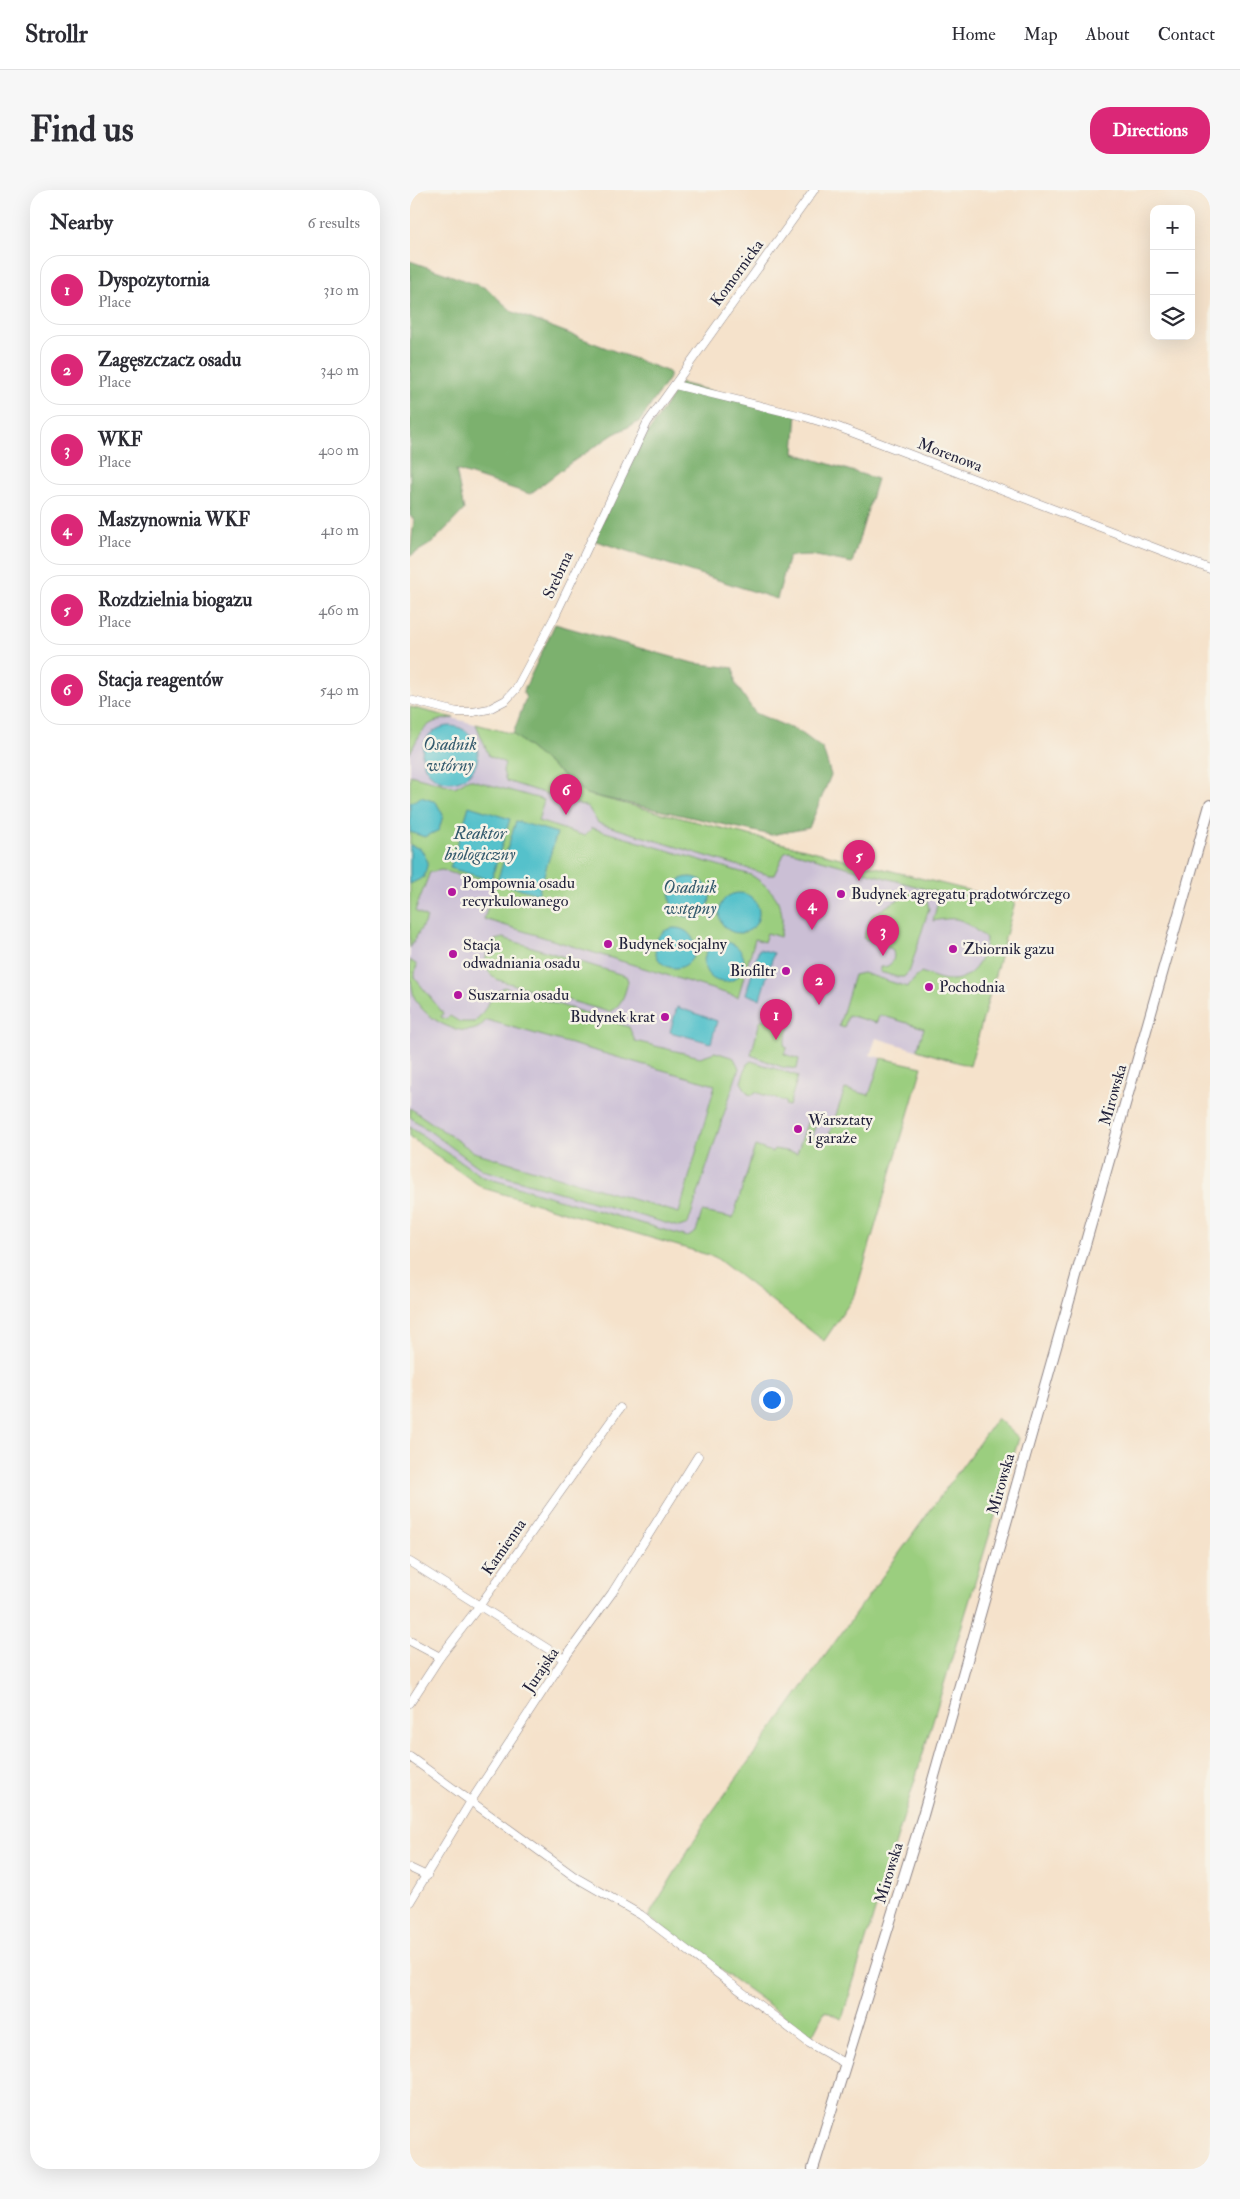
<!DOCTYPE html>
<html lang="en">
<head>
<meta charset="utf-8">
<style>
  :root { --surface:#fff; --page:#f7f7f7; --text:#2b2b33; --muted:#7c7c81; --line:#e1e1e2; --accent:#db2777 }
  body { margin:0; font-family:"IM FELL Double Pica",serif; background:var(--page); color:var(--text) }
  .controls { position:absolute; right:15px; top:15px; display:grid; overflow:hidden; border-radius:10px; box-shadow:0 5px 20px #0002 }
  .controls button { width:45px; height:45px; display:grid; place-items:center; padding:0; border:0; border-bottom:1px solid var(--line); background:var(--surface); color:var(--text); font:25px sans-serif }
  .you { position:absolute; left:361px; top:1209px; width:18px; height:18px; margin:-12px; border:4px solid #fff; border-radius:50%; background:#1a73e8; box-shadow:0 0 0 8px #1a73e833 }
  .badge { display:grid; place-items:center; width:32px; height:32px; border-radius:50%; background:var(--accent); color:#fff; font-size:16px; font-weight:700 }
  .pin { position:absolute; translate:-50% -41px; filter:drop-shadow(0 1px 2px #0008) }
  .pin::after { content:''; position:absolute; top:26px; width:18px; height:15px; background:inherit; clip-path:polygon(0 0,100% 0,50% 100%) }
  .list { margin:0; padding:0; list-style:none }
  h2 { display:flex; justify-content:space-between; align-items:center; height:65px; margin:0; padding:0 20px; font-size:21px }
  h2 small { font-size:16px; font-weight:400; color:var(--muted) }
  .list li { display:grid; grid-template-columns:32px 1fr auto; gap:15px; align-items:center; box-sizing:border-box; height:70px; margin:0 10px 10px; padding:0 10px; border:1px solid var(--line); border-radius:20px }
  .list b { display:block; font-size:19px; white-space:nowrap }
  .list p { margin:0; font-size:16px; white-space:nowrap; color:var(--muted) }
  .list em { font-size:16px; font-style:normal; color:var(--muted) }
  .icon { flex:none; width:28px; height:28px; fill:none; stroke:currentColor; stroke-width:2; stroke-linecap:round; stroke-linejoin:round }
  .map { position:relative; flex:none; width:800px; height:1979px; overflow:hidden; border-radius:20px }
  header { display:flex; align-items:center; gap:30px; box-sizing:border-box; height:70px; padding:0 25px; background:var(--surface); border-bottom:1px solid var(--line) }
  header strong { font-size:24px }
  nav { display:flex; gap:28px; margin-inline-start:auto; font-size:18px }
  .intro { display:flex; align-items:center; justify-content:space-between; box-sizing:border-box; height:120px; padding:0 30px }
  h1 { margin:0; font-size:35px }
  .button { padding:12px 22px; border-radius:20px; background:var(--accent); color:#fff; font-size:18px; font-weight:700 }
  main { display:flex; gap:30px; padding:0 30px }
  aside { flex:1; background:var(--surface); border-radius:20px; box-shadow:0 5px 20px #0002 }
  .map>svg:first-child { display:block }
  .industrial { fill:#cbbfd5 }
  .green { fill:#9bce7f; stroke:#5e785d }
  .forest { fill:#7cb16e; stroke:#4f6a54 }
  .water { fill:#54c1cb; stroke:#3b7283 }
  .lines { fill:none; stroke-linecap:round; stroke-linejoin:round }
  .minor-casing { stroke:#8c8283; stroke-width:9 }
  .tertiary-casing { stroke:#8c8283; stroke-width:12 }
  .minor { stroke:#fff; stroke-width:8 }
  .tertiary { stroke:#fff; stroke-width:10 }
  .poi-dot { fill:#b5179e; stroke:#f7f3e8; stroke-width:2 }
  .labels { text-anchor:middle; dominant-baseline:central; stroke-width:5; stroke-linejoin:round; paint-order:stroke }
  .street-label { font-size:16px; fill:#22223b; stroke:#f7f3e8 }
  .poi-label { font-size:16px; fill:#22223b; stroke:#f7f3e8; text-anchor:start }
  .water-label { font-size:18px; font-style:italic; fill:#345a6d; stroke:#f7f3e8 }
</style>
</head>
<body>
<header>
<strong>Strollr</strong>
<nav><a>Home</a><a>Map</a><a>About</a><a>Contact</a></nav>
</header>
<div class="intro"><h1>Find us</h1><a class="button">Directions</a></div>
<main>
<aside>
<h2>Nearby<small>6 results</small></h2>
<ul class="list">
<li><span class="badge">1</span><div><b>Dyspozytornia</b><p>Place</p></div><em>310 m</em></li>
<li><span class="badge">2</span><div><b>Zagęszczacz osadu</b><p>Place</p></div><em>340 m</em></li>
<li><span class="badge">3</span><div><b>WKF</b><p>Place</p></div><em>400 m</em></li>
<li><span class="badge">4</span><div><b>Maszynownia WKF</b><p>Place</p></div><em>410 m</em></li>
<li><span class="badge">5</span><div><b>Rozdzielnia biogazu</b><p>Place</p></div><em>460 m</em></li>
<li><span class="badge">6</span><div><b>Stacja reagentów</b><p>Place</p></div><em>540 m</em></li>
</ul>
</aside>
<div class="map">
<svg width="800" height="1979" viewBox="0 0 800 1979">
  <rect width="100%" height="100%" fill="#f7f3e8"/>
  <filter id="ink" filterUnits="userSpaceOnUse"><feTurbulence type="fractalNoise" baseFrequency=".02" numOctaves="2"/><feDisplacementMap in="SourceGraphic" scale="10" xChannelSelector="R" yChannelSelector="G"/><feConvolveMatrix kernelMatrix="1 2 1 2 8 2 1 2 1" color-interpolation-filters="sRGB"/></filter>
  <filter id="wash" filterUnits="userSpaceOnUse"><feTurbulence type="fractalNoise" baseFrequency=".0096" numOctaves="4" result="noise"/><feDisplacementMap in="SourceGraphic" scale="20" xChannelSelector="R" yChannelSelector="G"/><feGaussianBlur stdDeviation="1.12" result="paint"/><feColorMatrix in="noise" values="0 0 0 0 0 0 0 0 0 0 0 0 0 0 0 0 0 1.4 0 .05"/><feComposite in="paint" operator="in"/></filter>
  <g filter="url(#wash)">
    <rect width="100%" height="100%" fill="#f5e2cb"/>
    <path class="industrial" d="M0 517 103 544 176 604 605 712 560 876 466 848 460 865 471 868 459 905 437 899 362 1110 305 1067 73 998 0 947Z"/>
    <g class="green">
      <path d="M0 517 44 528C15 530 12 540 0 563Z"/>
      <path d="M66 534 103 544 176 604 605 712 560 876 507 860 514 838 470 825 466 833 438 825 434 838 429 836 444 785 453 783 497 797 511 782C520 785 532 791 542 790 563 790 576 766 576 748 552 731 554 725 523 731L530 703 379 661 375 662 364 685H359L188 633 178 617 96 591 93 581 95 573 79 566Z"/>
      <path d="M0 585 45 597 59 589 134 610 128 631 175 646 182 638 341 685C366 701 377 716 370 747L357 743 354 752 345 749 328 807 74 729 84 696 32 680 20 682 5 721 17 728 0 758Z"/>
      <path d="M501 702C512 702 517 707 519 718L500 780 494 787H487L470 782V777C481 778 487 769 482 759L453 748 462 725Z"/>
      <path d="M93 748 216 786 218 791C215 804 212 816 199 822L88 790C71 780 73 764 85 750Z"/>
      <path d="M0 770 7 775 4 787 33 823 31 827 36 829 40 826 50 832H64C76 822 80 805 94 797L219 837 225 851 290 867 305 862 324 868 329 878 278 1034 269 1037 73 980 0 927V918L64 962 269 1023 305 895 77 830C74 832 71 836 68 838 48 848 14 827 5 809 1 799 0 781 0 770Z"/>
      <path d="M353 829 380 835 374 855 377 857 374 864 389 869 387 879 372 877 341 865 350 831Z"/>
      <path d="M471 868 512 877 445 1105 414 1151 305 1067 73 998 0 947V937L73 987 278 1047 286 1042 292 1022 323 1028 345 956 362 962 364 959 387 963 398 930 406 934 402 946 417 951 435 899 459 905Z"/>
      <path d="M341 871 388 886 379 916 375 915 376 912 345 902 343 905 338 904 331 892 337 874Z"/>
      <path d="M587 1228 609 1248 432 1829 415 1821 402 1846 238 1727 297 1629Z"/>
    </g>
    <g class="forest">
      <path d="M0 71 76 98 103 122 259 182V188L230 231 204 244 159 274 120 304 46 280 54 320 22 353 0 366 4 329 0 326Z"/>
      <path d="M270 193 387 223 384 263 467 289 442 373 401 365 379 366 367 409 183 350 231 254Z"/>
      <path d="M145 434 283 473 324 478 325 493 345 523 390 542 413 559 421 585 399 638 361 645 176 604 103 544 116 508 113 502Z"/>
    </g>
    <g class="water">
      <circle cx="40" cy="564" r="28"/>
      <path d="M11 607 26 612 33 625 29 640 15 647 0 642V613Z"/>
      <path d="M59 616 100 629 81 690 40 678Z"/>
      <path d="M106 631 147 643 128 704 87 692Z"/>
      <path d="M0 655 11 659 18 672 14 687 0 694Z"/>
      <circle cx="280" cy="707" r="20"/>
      <circle cx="329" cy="723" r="20"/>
      <circle cx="265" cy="758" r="20"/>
      <circle cx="314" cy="772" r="20"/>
      <path d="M349 759 364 763 350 809 336 804Z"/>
      <path d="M267 817 307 831 301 853 260 842Z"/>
    </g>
  </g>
  <g filter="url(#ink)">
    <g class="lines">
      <defs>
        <g id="minor">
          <path d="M265 195 392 226 428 237 800 379"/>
          <path d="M0 510 47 522H63L79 519 96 510 106 499 144 428 237 233 404 0"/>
          <path d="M0 1372 154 1469"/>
          <path d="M0 1451 30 1467"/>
          <path d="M0 1513 30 1467 70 1415 210 1218"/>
          <path d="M0 1567 165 1687 231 1725 399 1853 436 1874"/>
          <path d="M0 1678 17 1686"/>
          <path d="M0 1712 61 1611 154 1469 202 1403 288 1266"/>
        </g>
        <path id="tertiary" d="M403 1979 513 1625 800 615"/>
      </defs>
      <use href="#minor" class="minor-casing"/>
      <use href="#tertiary" class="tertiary-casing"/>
      <use href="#minor" class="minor"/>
      <use href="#tertiary" class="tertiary"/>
    </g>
  </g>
  <g class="poi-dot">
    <circle cx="42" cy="702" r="5"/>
    <circle cx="431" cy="704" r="5"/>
    <circle cx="198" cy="754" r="5"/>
    <circle cx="543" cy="759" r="5"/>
    <circle cx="43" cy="764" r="5"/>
    <circle cx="376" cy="781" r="5"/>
    <circle cx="519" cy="797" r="5"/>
    <circle cx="48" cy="805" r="5"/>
    <circle cx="255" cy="827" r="5"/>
    <circle cx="388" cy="939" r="5"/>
  </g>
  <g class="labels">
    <g class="street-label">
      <text transform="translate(327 83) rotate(-54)">Komornicka</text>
      <text transform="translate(540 265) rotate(21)">Morenowa</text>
      <text transform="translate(148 385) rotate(-65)">Srebrna</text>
      <text transform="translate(703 905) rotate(-74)">Mirowska</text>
      <text transform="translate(591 1294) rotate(-74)">Mirowska</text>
      <text transform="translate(94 1357) rotate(-55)">Kamienna</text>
      <text transform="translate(131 1480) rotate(-56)">Jurajska</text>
      <text transform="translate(479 1683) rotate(-73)">Mirowska</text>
    </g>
    <g class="poi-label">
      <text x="52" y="693">Pompownia osadu<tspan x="52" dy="18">recyrkulowanego</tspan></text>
      <text x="441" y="704">Budynek agregatu prądotwórczego</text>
      <text x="208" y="754">Budynek socjalny</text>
      <text x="53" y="755">Stacja<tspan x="53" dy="18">odwadniania osadu</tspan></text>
      <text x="553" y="759">Zbiornik gazu</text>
      <text x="366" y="781" text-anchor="end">Biofiltr</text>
      <text x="529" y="797">Pochodnia</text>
      <text x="58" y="805">Suszarnia osadu</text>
      <text x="245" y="827" text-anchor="end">Budynek krat</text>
      <text x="398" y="930">Warsztaty<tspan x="398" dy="18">i garaże</tspan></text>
    </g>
    <g class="water-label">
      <text x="40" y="554">Osadnik<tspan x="40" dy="21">wtórny</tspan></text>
      <text x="70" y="643">Reaktor<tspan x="70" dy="21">biologiczny</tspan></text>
      <text x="280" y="697">Osadnik<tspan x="280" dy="21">wstępny</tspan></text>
    </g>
  </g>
</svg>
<div class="controls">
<button>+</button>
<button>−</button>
<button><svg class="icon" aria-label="layers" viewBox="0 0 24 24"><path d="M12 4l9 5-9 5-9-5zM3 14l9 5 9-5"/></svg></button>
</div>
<div class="you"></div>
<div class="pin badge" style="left:366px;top:850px">1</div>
<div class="pin badge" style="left:409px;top:815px">2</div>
<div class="pin badge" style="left:473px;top:766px">3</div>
<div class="pin badge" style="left:402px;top:740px">4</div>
<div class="pin badge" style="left:449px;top:691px">5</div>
<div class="pin badge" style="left:156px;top:625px">6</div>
</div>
</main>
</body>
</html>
